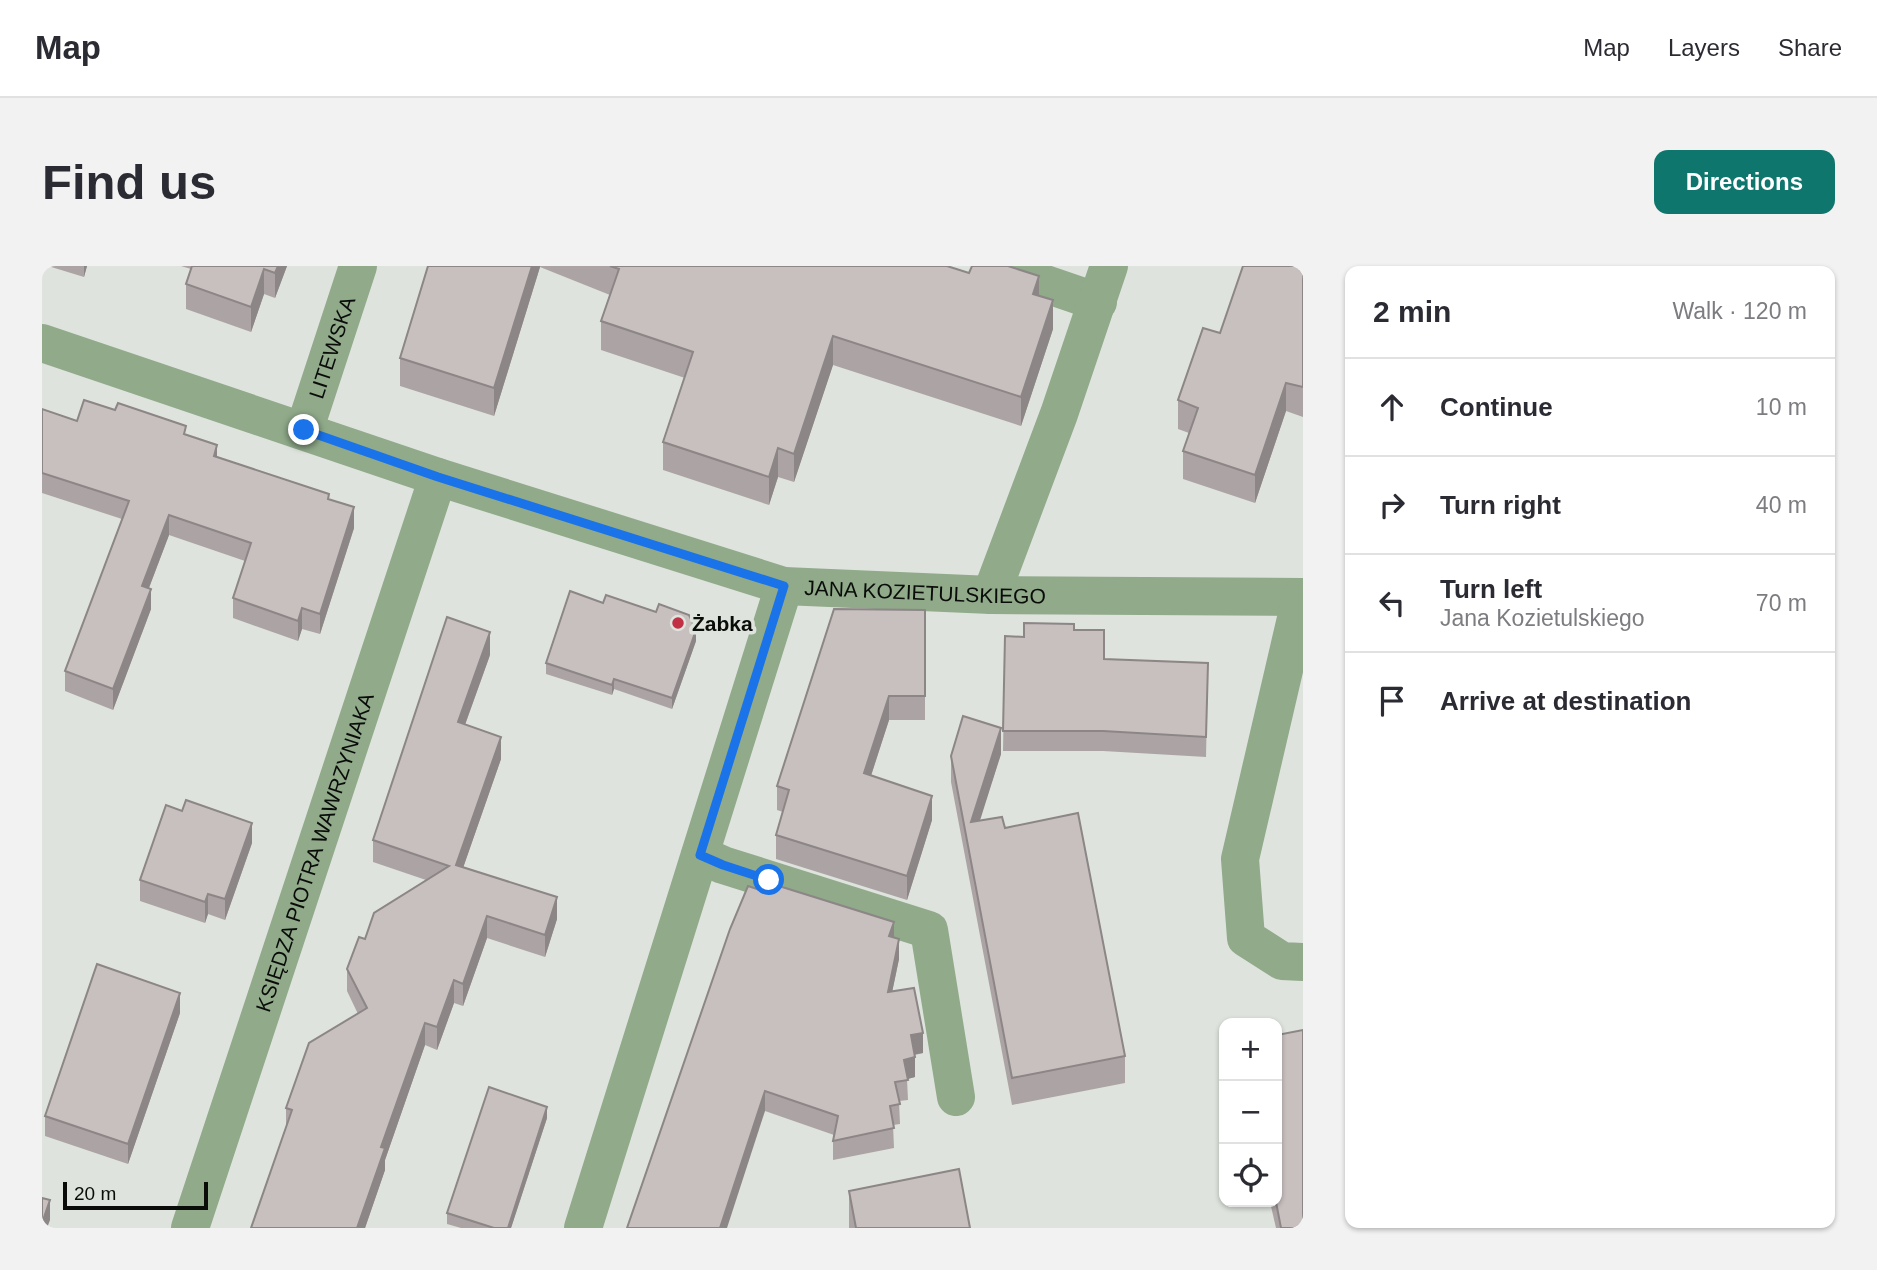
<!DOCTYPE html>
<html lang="en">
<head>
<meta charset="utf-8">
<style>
  :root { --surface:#fff; --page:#f2f2f3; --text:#2b2b33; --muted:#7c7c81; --line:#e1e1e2; --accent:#0f766e }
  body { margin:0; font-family:Helvetica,sans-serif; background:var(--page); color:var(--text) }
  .controls { position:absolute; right:21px; bottom:21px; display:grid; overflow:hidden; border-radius:14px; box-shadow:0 2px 5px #0004 }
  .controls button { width:63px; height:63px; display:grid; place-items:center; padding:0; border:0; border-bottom:2px solid var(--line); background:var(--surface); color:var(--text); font:35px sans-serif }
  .scale { position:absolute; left:21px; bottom:18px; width:145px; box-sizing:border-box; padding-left:7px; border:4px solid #0a0c0a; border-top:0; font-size:19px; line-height:24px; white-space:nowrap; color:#0a0c0a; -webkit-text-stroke:5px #dee3dd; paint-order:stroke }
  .stop { position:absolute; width:21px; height:21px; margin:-16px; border:5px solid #1a73e8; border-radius:50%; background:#fff }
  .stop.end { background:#1a73e8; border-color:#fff; box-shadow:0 2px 7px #0008 }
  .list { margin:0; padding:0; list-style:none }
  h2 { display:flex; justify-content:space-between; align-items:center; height:91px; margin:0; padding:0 28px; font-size:30px }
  h2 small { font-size:23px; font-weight:400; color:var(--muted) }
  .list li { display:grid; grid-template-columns:46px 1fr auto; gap:21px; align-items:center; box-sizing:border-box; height:98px; padding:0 28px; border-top:2px solid var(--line) }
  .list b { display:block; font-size:26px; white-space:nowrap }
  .list p { margin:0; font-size:23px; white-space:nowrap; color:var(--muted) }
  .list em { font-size:23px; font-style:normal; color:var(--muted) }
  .icon { flex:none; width:38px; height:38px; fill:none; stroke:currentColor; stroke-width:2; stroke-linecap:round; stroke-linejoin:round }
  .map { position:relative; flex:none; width:1261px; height:962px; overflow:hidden; border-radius:14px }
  header { display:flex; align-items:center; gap:42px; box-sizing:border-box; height:98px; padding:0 35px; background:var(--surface); border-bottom:2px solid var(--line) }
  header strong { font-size:33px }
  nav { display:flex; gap:38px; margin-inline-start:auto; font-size:24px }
  .intro { display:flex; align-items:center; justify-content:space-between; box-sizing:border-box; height:168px; padding:0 42px }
  h1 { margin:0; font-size:49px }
  .button { padding:18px 32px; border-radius:14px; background:var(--accent); color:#fff; font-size:24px; font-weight:700 }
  main { display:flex; gap:42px; padding:0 42px }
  aside { flex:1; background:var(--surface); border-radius:14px; box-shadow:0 2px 5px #0004 }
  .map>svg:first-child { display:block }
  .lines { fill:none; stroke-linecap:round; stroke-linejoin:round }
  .minor { stroke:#90aa8a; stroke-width:38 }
  .wall { fill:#aca4a4 }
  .shaded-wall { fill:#8c8686 }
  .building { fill:#c8bfbf; stroke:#8c8686; stroke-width:2 }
  .route { stroke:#1a73e8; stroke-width:9 }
  .poi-dot { fill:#c13044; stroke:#dee3dd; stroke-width:2.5 }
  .labels { text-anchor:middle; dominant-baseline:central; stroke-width:7; stroke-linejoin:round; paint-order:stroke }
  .street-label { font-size:21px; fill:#0a0c0a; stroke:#dee3dd }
  .poi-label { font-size:21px; font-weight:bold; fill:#0a0c0a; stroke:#dee3dd; text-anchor:start }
</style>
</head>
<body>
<header>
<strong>Map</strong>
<nav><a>Map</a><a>Layers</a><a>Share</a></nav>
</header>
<div class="intro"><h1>Find us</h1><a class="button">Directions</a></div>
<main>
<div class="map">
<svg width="1261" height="962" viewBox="0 0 1261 962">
  <rect width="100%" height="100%" fill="#dee3dd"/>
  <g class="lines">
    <g class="minor">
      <path d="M951 0 1056 36"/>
      <path id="s1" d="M0 77 396 211 742 320 949 329 1261 331"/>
      <path id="s2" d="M262 165 316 0"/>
      <path d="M949 329 1017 148 1067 0"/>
      <path d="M1259 331 1198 593 1204 672 1240 695 1261 696"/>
      <path d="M658 589 681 599 887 664 914 831"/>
      <path id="s3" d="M148 962 396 211"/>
      <path d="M541 962 742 320"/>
    </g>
  </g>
  <g class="wall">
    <path d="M6 0H45L42 11Z"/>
    <path d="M139 0H245L233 32 222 28 209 66 144 43V18L149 3Z"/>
    <path d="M386 0H905L997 30 1011 63 979 160 791 99 752 216 736 211 727 239 621 204V176L643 112 559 84V55L568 29 498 1 452 150 358 120V92Z"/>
    <path d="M1261 0V151L1244 145 1213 237 1141 213V185L1147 167 1136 163V134L1178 67Z"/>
    <path d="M0 143 35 155 144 169 175 191 287 234 312 262 278 368 260 363 256 375 191 352V332L203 295 127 269 107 322 109 343 71 444 23 425V405L80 253 0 227Z"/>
    <path d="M883 344V454H847L829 510 890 554 865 634 734 593V569L741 546 735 544V520Z"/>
    <path d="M1032 364 1062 393 1166 397 1164 491 1061 485H961L963 370 982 371Z"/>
    <path d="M654 375 630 443 572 423 570 429 504 408V397Z"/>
    <path d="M448 389 423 459 459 493 421 602 515 653 503 691 445 672 421 740 412 737 395 784 383 779 343 894V904L323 962H209L244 861V842L316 748 305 725V703L323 673 384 614 331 596V574Z"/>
    <path d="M959 488 937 555 963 562 1083 790V817L970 839 909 516V490Z"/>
    <path d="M210 577 183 654 166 648 163 657 98 635V614Z"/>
    <path d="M706 620 852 671 857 693 850 726 881 787 873 789V811L865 813 866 834 857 835 858 858 851 859 852 882 791 894V875L792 869 723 845Z"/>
    <path d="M138 747 86 898 3 870V850Z"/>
    <path d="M505 852 469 962H419L405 958V947Z"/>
    <path d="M807 925 928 962H807Z"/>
    <path d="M1228 936H1235L1261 962H1234Z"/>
  </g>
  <g class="shaded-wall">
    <path d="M42 0H45L42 11Z"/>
    <path d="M236 0H245L233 32V7Z"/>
    <path d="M490 0H498V1L452 150V122Z"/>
    <path d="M222 3V28L209 66V41Z"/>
    <path d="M997 10V39L991 28Z"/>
    <path d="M1011 34V63L979 160V131Z"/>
    <path d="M791 70V99L752 216V188Z"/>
    <path d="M1244 117V145L1213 237V209Z"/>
    <path d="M175 179V199L172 190Z"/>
    <path d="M736 182V211L727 239V211Z"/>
    <path d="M312 241V262L278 368V348Z"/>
    <path d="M127 249V269L100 340V320Z"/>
    <path d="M109 323V343L71 444V423Z"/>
    <path d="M260 342V363L256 375V355Z"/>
    <path d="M654 364V375L630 443V432Z"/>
    <path d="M448 366V389L416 478V456Z"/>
    <path d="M572 413V423L570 429V419Z"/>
    <path d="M847 430V454L822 531V507Z"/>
    <path d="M959 462V488L929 583V556Z"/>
    <path d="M459 471V493L414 622V599Z"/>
    <path d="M890 530V554L865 634V610Z"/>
    <path d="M210 557V577L183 654V633Z"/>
    <path d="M166 628V648L163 657V636Z"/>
    <path d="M515 631V653L503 691V669Z"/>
    <path d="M445 650V672L421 740V718Z"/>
    <path d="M852 656V676L847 670Z"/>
    <path d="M857 673V693L846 746V726Z"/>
    <path d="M412 714V737L395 784V761Z"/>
    <path d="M138 727V747L86 898V878Z"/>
    <path d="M383 757V779L343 894V904L323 962H315L339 881Z"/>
    <path d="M881 767V787L869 789V769Z"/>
    <path d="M873 791V811L862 814V794Z"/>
    <path d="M723 825V845L685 962H678Z"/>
    <path d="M505 841V852L469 962H466Z"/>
    <path d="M8 934V954L5 962H0V957Z"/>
  </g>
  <g class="building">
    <path d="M150 0H236L233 7 222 3 209 41 144 18Z"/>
    <path d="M386 0H490L452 122 358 92Z"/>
    <path d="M568 0H905L927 7 930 0H966L997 10 991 28 1011 34 979 131 791 70 752 188 736 182 727 211 621 176 651 86 559 55 577 3Z"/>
    <path d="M1201 0H1261V121L1244 117 1213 209 1141 185 1156 142 1136 134 1161 62 1178 67Z"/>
    <path d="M42 134 73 144 76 137 144 160 142 168 175 179 172 190 287 228 286 233 312 241 278 348 260 342 256 355 191 332 209 277 127 249 100 320 109 323 71 423 23 405 87 235 0 207V143L35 155Z"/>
    <path d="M528 325 561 337 564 329 614 346 617 338 647 349 654 364 630 432 572 413 570 419 504 397Z"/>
    <path d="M792 343 883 344V430H847L822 507 890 530 865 610 734 569 747 524 735 520Z"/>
    <path d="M405 351 448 366 416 456 459 471 414 599 515 631 503 669 445 650 421 718 412 714 395 761 383 757 339 881 343 882 315 962H209L250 844 244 842 267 777 325 742 305 703 317 671 323 673 332 647 407 600 331 574Z"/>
    <path d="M982 357 1032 358V364H1062V393L1166 397 1164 471 1061 465H961L963 370 982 371Z"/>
    <path d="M921 450 959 462 929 556 960 551 963 562 1036 547 1083 790 970 812 909 490Z"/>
    <path d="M144 534 210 557 183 633 166 628 163 636 98 614 124 539 140 545Z"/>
    <path d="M721 615 852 656 847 670 857 673 846 726 872 722 881 767 869 769 873 791 862 794 866 814 853 816 858 838 848 840 852 862 791 875 796 850 723 825 678 962H585L688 663 706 620 718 624Z"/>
    <path d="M55 698 138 727 86 878 3 850Z"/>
    <path d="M1261 764V962H1239L1234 936 1235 769Z"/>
    <path d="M447 821 505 841 466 962H452L405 947Z"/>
    <path d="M917 903 928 962H814L807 925Z"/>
    <path d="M0 932 8 934 0 957Z"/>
  </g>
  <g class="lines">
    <path class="route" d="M262 164 396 211 742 320 658 589 681 599 727 614"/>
  </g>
  <circle class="poi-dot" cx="636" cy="357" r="7"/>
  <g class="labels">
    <g class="street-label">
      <text stroke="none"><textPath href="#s2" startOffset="88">LITEWSKA</textPath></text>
      <text stroke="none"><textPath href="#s1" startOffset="922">JANA KOZIETULSKIEGO</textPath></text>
      <text stroke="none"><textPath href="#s3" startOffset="396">KSIĘDZA PIOTRA WAWRZYNIAKA</textPath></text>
    </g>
    <g class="poi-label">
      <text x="650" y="357">Żabka</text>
    </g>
  </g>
</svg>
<div class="controls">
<button>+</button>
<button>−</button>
<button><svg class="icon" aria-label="locate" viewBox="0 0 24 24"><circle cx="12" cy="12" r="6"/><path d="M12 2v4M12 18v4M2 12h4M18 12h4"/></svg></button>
</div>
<div class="scale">20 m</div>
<div class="stop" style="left:727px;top:614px"></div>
<div class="stop end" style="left:262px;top:164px"></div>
</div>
<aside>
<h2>2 min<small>Walk · 120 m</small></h2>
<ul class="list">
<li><svg class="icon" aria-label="ahead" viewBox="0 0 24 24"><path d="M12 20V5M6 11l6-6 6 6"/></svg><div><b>Continue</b></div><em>10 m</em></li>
<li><svg class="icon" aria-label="right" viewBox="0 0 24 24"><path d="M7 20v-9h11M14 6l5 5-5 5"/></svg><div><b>Turn right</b></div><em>40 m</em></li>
<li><svg class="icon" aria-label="left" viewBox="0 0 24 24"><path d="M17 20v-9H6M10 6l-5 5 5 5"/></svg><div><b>Turn left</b><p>Jana Kozietulskiego</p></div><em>70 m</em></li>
<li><svg class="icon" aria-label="arrive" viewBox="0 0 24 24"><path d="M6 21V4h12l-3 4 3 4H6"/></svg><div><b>Arrive at destination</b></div></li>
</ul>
</aside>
</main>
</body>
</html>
